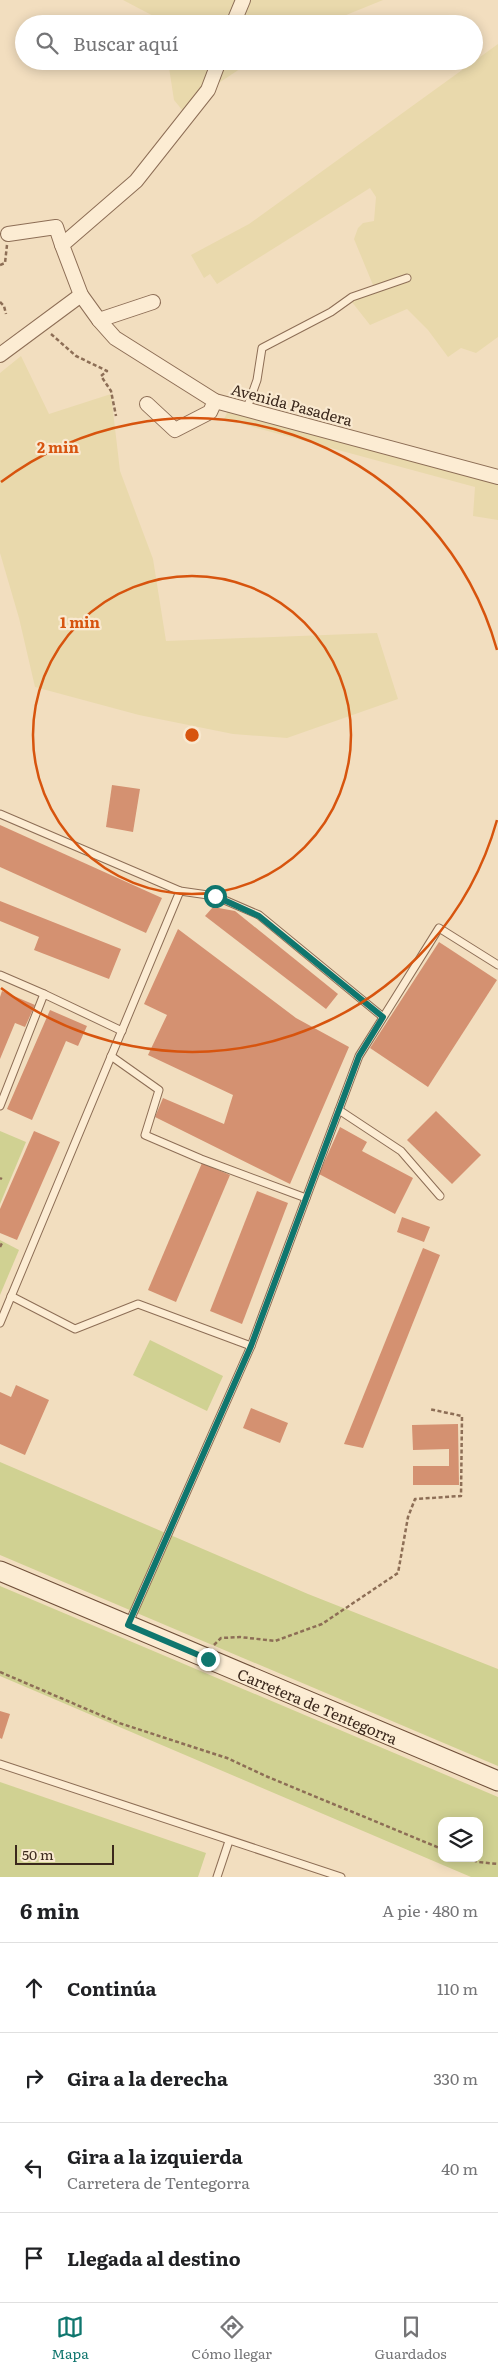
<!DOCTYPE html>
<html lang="es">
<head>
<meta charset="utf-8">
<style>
  :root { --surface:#fff; --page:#f2f2f2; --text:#202124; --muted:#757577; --line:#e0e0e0; --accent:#0f766e }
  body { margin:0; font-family:Literata,serif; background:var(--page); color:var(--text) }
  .controls { position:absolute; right:15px; bottom:15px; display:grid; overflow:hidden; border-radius:10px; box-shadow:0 2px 12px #0003 }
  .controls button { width:45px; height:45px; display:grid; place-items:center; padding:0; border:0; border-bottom:1px solid var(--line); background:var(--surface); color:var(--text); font:25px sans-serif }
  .scale { position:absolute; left:15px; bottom:12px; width:99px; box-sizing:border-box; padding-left:5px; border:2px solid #3b281c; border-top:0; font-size:14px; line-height:18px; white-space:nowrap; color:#3b281c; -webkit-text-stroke:4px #f9e9d0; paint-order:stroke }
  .stop { position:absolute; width:15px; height:15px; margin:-11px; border:4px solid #0f766e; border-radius:50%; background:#fff }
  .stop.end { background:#0f766e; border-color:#fff; box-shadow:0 1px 5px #0008 }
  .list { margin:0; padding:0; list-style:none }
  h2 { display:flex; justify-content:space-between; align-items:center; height:65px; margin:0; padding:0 20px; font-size:21px }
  h2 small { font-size:16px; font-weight:400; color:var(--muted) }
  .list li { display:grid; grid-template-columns:32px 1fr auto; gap:15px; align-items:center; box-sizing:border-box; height:90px; padding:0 20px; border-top:1px solid var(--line) }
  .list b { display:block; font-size:19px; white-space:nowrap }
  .list p { margin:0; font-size:16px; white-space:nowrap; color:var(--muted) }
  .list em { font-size:16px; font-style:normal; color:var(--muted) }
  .icon { flex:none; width:28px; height:28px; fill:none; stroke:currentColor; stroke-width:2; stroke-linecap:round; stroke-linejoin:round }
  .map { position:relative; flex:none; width:498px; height:1877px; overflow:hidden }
  .search { position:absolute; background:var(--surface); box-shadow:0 2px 12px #0003; left:15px; right:15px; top:15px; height:55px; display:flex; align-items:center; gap:12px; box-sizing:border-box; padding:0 18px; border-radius:28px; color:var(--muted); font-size:19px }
  .sheet { height:425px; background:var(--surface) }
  nav { display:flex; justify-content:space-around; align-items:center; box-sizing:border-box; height:70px; border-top:1px solid var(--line); background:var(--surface); font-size:14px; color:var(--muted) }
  nav a { display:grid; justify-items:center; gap:2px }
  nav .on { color:var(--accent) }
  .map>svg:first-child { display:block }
  .farmland { fill:#e9d9ac }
  .green { fill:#d0d192; fill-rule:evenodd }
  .building { fill:#d49171 }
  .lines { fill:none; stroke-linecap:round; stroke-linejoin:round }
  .lane-casing { stroke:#8d6e56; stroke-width:9 }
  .street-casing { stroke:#8d6e56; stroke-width:16 }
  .secondary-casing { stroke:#6f4f39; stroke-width:21 }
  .path { stroke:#8d6e56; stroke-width:2.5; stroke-dasharray:4 2.5; stroke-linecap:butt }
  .lane { stroke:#fcecd3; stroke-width:7 }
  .street { stroke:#fcecd3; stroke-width:14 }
  .secondary { stroke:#fcecd3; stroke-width:19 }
  .route { stroke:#0f766e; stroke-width:6 }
  .ring { fill:none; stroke:#d7540e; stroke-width:2.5 }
  .labels { text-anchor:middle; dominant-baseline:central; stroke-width:4.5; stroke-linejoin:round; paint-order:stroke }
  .street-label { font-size:15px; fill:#3b281c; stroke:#f9e9d0 }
  .centre { fill:#d7540e; stroke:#f9e9d0; stroke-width:2.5 }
  .ring-label { font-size:15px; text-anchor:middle; font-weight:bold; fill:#d7540e; stroke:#f9e9d0; stroke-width:4.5; stroke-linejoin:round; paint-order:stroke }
</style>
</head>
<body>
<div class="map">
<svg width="498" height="1877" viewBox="0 0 498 1877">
  <rect width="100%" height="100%" fill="#f2debf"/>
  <g class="farmland">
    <path d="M123 0H383L324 24H163V21Z"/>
    <path d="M498 44V337L476 353 461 348 448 357 428 330 407 309 370 325 348 297 373 285 354 239 358 228 363 223 374 221 376 197 370 188 217 284 210 274 204 278 191 255 249 224Z"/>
    <path d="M168 61H252L208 90 188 117 174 100Z"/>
    <path d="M21 356 49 414 111 394 120 471 153 559 166 641 377 633 398 699 287 738 233 734 139 715 35 687 19 618 0 553V373Z"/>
    <path d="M229 409 498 482V520L473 516 475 487 224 419Z"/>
  </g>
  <g class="green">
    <path d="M0 1131 26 1142 0 1204Z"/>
    <path d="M0 1240 19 1250 0 1295Z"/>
    <path d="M150 1340 223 1376 207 1411 133 1375Z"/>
    <path d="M0 1462 308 1594 498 1669V1766L0 1555Z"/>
    <path d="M0 1586 498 1797V1877H471L0 1676ZM442 1821H479V1858H442Z"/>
    <path d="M0 1782 206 1853 198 1877H0Z"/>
  </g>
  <g class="building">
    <path d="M112 785 140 789 133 832 106 827Z"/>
    <path d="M0 825 162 898 146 933 0 867Z"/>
    <path d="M0 901 121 949 109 979 34 950 39 937 0 921Z"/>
    <path d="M213 907 235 911 338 994 326 1009 205 916Z"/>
    <path d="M178 929 296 1018 349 1047 290 1184 155 1117 163 1098 224 1124 233 1095 148 1055 167 1015 144 1004Z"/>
    <path d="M439 942 497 980 428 1087 370 1048Z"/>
    <path d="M2 991 35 1005 25 1027 15 1023 0 1059V997Z"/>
    <path d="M50 1010 87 1026 78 1046 66 1041 32 1120 7 1109Z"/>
    <path d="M436 1111 481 1155 452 1184 407 1140Z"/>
    <path d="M340 1127 367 1142 362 1151 413 1178 395 1214 319 1174Z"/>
    <path d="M34 1131 60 1142 17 1240 0 1233V1209Z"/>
    <path d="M202 1163 230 1175 176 1302 148 1290Z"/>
    <path d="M257 1191 288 1203 242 1324 210 1311Z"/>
    <path d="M402 1217 430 1227 424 1242 397 1232Z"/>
    <path d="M423 1248 440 1255 363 1448 344 1444Z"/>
    <path d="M16 1385 49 1400 25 1455 0 1444V1392L11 1397Z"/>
    <path d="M251 1408 288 1423 280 1443 243 1428Z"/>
    <path d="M458 1424 459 1485H413V1466H449V1449L413 1450 412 1425Z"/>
    <path d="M0 1711 10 1714 2 1739 0 1738Z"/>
  </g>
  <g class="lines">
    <defs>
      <g id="lane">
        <path d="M247 408 257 380 262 348 331 312 352 297 407 278"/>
        <path d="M0 814 180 891 215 896 259 915 383 1017"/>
        <path d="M0 975 44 994"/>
        <path d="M111 1056 159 1090 145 1135 201 1159 306 1198"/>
        <path d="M0 1106 44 994 122 1031"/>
        <path d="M339 1110 401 1151 440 1196"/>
        <path d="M11 1296 75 1329 138 1304 251 1346"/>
        <path d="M0 1323 180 891"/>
        <path d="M128 1625 251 1346 359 1056 439 928 498 965"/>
        <path d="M0 1764 341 1877"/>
        <path d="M217 1877 229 1841"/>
      </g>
      <g id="street">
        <path d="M233 24 243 0"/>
        <path d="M219 61 208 90 136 181 62 245 81 295 99 320 115 338 215 401 498 477"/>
        <path d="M8 234 56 227 62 245"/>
        <path d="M99 320 153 302"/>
        <path d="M0 355 81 295"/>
        <path d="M147 404 175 430 210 412 215 401"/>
      </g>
      <g id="secondary">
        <path id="s1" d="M0 1571 498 1781"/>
      </g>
    </defs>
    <use href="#lane" class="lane-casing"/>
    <use href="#street" class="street-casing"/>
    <use href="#secondary" class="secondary-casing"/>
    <g class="path">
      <path d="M0 265 5 263 7 245"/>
      <path d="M0 302 4 306 6 314"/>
      <path d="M51 334 76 356 107 371 101 376 111 391 116 416"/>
      <path d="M0 1178 2 1179"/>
      <path d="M0 1247 2 1243"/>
      <path d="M214 1645 221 1638 240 1637 275 1641 322 1624 398 1573 408 1517 415 1499 461 1496 462 1416 429 1409"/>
      <path d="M0 1672 119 1723 227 1758 268 1777 442 1849"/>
      <path d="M467 1858 478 1862 498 1864"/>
    </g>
    <use href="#lane" class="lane"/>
    <use href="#street" class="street"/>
    <use href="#secondary" class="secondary"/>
  </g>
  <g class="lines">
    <path class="route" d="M208 1659 128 1625 251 1346 359 1056 383 1017 259 916 215 896"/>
  </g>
  <g class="ring">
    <circle cx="192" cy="735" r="159"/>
    <path d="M497 820A317 317 0 0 1 1 988M1 482A317 317 0 0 1 497 650"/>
  </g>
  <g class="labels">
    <g class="street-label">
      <text transform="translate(292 404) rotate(15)">Avenida Pasadera</text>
      <text stroke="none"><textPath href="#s1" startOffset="345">Carretera de Tentegorra</textPath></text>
    </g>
  </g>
  <circle cx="192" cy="735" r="8" class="centre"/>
  <g class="ring-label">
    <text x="58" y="453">2 min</text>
    <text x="80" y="628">1 min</text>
  </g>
</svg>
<div class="controls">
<button><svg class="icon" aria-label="layers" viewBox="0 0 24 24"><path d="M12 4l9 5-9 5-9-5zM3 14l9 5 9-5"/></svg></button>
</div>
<div class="scale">50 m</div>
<div class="stop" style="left:215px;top:896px"></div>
<div class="stop end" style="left:208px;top:1659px"></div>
<div class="search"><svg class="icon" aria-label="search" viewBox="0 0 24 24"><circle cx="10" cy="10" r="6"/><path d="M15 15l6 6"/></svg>Buscar aquí</div>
</div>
<section class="sheet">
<h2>6 min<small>A pie · 480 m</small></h2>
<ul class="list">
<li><svg class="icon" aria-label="ahead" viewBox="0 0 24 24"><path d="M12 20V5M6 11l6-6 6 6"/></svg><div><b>Continúa</b></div><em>110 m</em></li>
<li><svg class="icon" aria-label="right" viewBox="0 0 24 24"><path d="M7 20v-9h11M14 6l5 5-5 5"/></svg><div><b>Gira a la derecha</b></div><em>330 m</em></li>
<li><svg class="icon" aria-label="left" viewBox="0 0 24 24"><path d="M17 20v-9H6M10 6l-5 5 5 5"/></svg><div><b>Gira a la izquierda</b><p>Carretera de Tentegorra</p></div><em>40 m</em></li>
<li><svg class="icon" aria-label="arrive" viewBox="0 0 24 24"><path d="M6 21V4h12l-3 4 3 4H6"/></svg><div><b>Llegada al destino</b></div></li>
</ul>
</section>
<nav>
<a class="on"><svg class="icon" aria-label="map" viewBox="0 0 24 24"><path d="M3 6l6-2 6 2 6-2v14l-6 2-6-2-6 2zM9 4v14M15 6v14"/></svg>Mapa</a>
<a><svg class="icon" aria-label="directions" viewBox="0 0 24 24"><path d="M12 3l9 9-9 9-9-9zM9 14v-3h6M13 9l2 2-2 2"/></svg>Cómo llegar</a>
<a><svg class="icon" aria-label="saved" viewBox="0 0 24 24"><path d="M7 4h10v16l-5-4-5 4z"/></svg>Guardados</a>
</nav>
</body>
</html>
